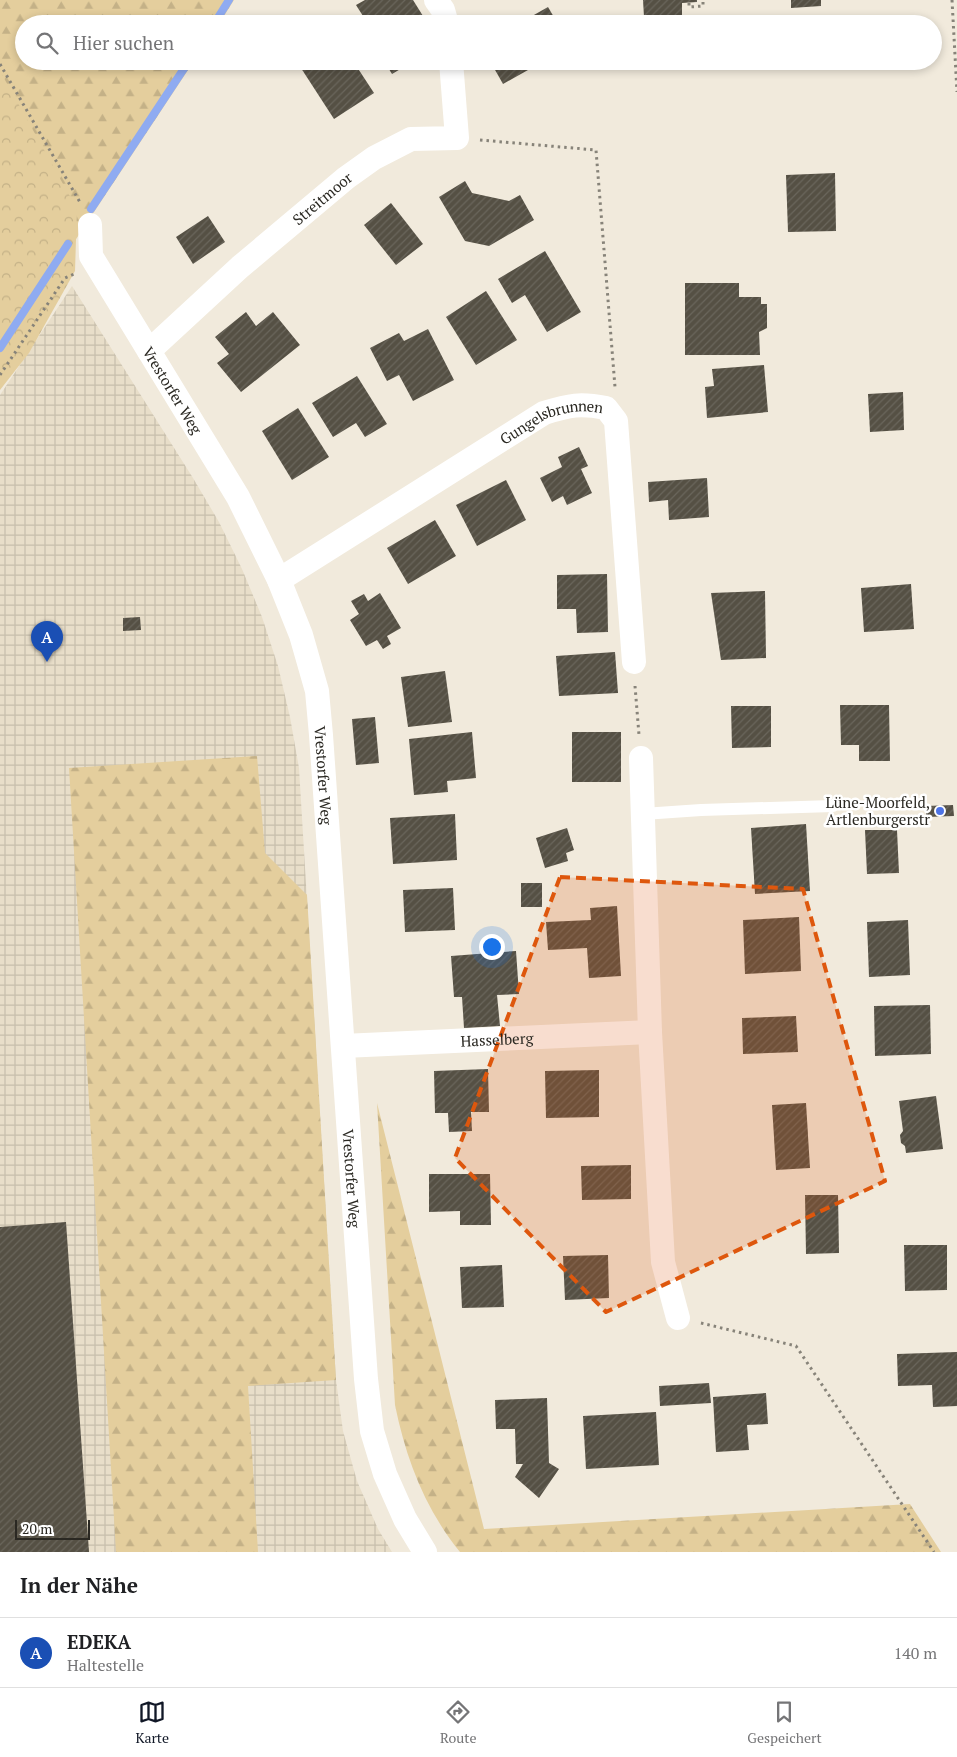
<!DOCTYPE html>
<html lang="de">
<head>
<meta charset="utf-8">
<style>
  :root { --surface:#fff; --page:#f6f6f6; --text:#202124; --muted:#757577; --line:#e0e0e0; --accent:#111827 }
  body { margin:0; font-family:"PT Serif",serif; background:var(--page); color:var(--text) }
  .scale { position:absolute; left:15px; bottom:12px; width:75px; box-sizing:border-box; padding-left:5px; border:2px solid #2a2822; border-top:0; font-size:14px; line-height:18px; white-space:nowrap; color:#2a2822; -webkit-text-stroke:4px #fff; paint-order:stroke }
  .you { position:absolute; left:491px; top:946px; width:18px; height:18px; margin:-12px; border:4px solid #fff; border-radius:50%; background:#1a73e8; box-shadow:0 0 0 8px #1a73e833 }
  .badge { display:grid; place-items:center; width:32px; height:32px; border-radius:50%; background:var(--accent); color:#fff; font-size:16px; font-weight:700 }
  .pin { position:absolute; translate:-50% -41px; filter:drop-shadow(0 1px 2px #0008) }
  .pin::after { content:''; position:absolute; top:26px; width:18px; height:15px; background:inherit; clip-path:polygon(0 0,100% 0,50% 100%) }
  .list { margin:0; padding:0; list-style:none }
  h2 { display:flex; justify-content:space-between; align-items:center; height:65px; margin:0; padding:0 20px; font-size:21px }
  h2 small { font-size:16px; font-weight:400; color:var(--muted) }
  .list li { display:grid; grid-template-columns:32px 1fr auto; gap:15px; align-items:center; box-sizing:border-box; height:70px; padding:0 20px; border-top:1px solid var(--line) }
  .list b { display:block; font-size:19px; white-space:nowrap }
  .list p { margin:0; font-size:16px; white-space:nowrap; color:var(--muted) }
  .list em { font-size:16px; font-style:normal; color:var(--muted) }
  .icon { flex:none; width:28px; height:28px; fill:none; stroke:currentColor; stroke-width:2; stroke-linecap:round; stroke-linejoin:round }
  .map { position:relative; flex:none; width:957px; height:1552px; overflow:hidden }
  .search { position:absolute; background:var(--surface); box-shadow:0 2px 8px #0003; left:15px; right:15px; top:15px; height:55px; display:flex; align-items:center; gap:12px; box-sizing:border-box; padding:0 18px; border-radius:28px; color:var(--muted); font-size:19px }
  .sheet { height:135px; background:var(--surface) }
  nav { display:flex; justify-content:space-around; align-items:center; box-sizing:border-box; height:70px; border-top:1px solid var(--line); background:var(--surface); font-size:14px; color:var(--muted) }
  nav a { display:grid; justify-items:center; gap:2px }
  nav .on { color:var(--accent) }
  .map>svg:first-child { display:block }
  .industrial { fill:url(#industrial-grid) }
  .forest { fill:url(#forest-firs) }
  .park { fill:url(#park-crowns) }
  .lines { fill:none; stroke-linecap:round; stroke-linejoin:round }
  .stream { stroke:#8fabf1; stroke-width:8 }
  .building { fill:url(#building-hatch) }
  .path { stroke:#878379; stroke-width:3; stroke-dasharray:2.5 4; stroke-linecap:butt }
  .lane { stroke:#fff; stroke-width:12 }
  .street { stroke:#fff; stroke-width:24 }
  .marked { fill:#de570d; fill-opacity:0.2; stroke:#de570d; stroke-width:4; stroke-dasharray:10 6; stroke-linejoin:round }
  .poi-dot { fill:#4d73e6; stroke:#fff; stroke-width:2 }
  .labels { text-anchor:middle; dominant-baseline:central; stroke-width:5; stroke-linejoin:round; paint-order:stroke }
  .street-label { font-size:15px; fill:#2a2822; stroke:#fff }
  .poi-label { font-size:15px; fill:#2a2822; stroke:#fff; text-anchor:end }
</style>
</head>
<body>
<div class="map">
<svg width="957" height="1552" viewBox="0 0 957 1552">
  <defs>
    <pattern id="industrial-grid" width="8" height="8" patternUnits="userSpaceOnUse" patternTransform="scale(1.25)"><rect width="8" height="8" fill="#e8dec9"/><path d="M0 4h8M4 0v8" fill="none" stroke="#c7beac"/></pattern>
    <pattern id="forest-firs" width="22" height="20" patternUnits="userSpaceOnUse" patternTransform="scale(1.25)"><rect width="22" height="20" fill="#e4ce9d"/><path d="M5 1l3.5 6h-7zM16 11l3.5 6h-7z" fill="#c4b187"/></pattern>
    <pattern id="park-crowns" width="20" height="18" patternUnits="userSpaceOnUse" patternTransform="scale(1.25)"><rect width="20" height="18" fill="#e4ce9d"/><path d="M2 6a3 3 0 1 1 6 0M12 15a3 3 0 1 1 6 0" fill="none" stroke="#c4b187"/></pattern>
    <pattern id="building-hatch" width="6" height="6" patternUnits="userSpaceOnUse" patternTransform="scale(1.25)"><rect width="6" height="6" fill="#555044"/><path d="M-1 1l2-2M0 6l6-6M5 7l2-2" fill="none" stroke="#6a665c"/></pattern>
  </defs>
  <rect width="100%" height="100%" fill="#f1eadc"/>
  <path class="industrial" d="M72 286 193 478 219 522 242 569 262 617 278 666 290 717 299 768 336 1380 343 1431 357 1481 378 1529 392 1552H0V395Z"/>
  <g class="forest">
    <path d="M0 0H234L219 24H24V61H194L0 354Z"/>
    <path d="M257 756 265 853 307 895 336 1380 248 1386 258 1552H116L69 768Z"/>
    <path d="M377 1103 484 1529 910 1504 941 1552H460C425 1509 406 1459 395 1405Z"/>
  </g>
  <path class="park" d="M0 71 77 209 75 271 29 353 0 390Z"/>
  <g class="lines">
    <g class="stream">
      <path d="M214 24 229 0"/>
      <path d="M91 209 189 61"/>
      <path d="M0 348 68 244"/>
    </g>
  </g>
  <g class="building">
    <path d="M365 0H413L428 24H368L356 5Z"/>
    <path d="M643 0H697V2L682 3V15L644 17Z"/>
    <path d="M791 0H821V6L791 8Z"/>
    <path d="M548 7 558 24H518Z"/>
    <path d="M305 61H353L374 93 334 119 299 65Z"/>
    <path d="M384 61H414L392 74Z"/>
    <path d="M490 61H524L528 70 503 84Z"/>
    <path d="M835 173 836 231 788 232 786 175Z"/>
    <path d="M465 181 472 193 509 201 520 195 534 220 489 246 465 241 439 197Z"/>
    <path d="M391 203 423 244 396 265 364 225Z"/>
    <path d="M208 216 225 242 193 264 176 237Z"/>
    <path d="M545 251 581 312 547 332 525 295 512 303 498 279Z"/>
    <path d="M685 283H739V297H761V304H767V328L759 332 760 355H685Z"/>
    <path d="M486 291 517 340 476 365 446 317Z"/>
    <path d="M246 312 256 326 273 312 300 345 241 392 217 363 229 354 215 337Z"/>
    <path d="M428 329 454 380 413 401 399 375 387 381 370 348 399 333 404 341Z"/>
    <path d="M764 365 768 412 707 418 705 387 714 386 712 369Z"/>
    <path d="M357 376 387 424 365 437 356 423 333 437 312 403Z"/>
    <path d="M903 392 904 430 870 432 868 394Z"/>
    <path d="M298 408 329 457 292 480 262 431Z"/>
    <path d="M579 447 588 466 581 469 592 493 567 505 563 496 552 502 540 478 562 467 558 457Z"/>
    <path d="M707 478 709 517 669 520 668 500 649 502 648 482Z"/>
    <path d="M506 480 526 520 477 546 456 505Z"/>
    <path d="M435 520 456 556 408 584 387 548Z"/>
    <path d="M607 574 608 632 577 633 576 609H557V575Z"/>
    <path d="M911 584 914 629 864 632 861 588Z"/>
    <path d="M765 591 766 658 721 660 711 593Z"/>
    <path d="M380 593 401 628 387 636 391 644 383 649 377 640 366 646 350 620 359 614 351 601 364 594 368 601Z"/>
    <path d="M140 617 141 630 123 631V618Z"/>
    <path d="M615 652 618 693 559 696 556 656Z"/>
    <path d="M445 671 452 722 408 727 401 677Z"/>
    <path d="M840 705H889L890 761H859V745H841Z"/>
    <path d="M731 706H771V747L732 748Z"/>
    <path d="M375 717 379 763 356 765 352 719Z"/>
    <path d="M472 732 476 778 447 781 448 792 414 795 409 739Z"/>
    <rect x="572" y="732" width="49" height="50"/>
    <path d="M953 805 954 816 926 817V806Z"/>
    <path d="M455 814 457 860 393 864 390 818Z"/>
    <path d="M806 824 810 891 755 894 751 828Z"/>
    <path d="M567 828 574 850 566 853 568 861 545 868 536 838Z"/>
    <path d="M865 830H897L899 873 867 874Z"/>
    <rect x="521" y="883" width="21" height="24"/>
    <path d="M453 888 455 930 405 932 403 890Z"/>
    <path d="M617 906 621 976 589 978 587 948 548 950 546 922 591 920 590 908Z"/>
    <path d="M799 917 801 971 745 974 743 920Z"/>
    <path d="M908 920 910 975 869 977 867 922Z"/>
    <path d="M516 951 519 994 497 995 500 1026 464 1028 462 997H454L451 956Z"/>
    <path d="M930 1005 931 1054 875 1056 874 1006Z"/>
    <path d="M796 1016 798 1052 743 1054 742 1018Z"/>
    <path d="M488 1069 489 1112H471L472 1131 449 1132 448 1113H435L434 1071Z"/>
    <path d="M599 1070V1117L546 1118 545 1071Z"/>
    <path d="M936 1096 943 1149 906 1153 905 1146 901 1143 900 1135 903 1131 899 1101Z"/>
    <path d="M806 1103 810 1168 776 1170 772 1105Z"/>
    <path d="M631 1165V1199L582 1200 581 1166Z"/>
    <path d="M429 1174H490L491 1225H460V1211L429 1212Z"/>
    <path d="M805 1195H838L839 1253 806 1254Z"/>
    <path d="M66 1222 89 1552H0V1227Z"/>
    <path d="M904 1245H947V1290L905 1291Z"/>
    <path d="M608 1255 609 1298 565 1300 563 1256Z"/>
    <path d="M502 1265 504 1307 462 1308 460 1267Z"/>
    <path d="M957 1352V1406L933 1407 932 1385 898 1386 897 1354Z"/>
    <path d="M709 1383 711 1403 660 1406 659 1386Z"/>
    <path d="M766 1393 768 1424 747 1425 749 1450 716 1452 713 1397Z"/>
    <path d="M547 1398 549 1463 559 1469 539 1498 515 1477 523 1464H516L515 1429H496L495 1400Z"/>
    <path d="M656 1412 659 1465 586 1469 583 1416Z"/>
  </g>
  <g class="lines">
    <g class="path">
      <path d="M952 0 957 92"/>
      <path d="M689 3V7L703 6V0"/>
      <path d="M0 64 81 204"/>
      <path d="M480 140 596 150 615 387"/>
      <path d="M0 375 65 278 74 274"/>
      <path d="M635 686 639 735"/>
      <path d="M701 1323 796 1346 934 1552"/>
    </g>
    <path class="lane" d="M643 814 701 810 833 806"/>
    <g class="street">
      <path d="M436 0 443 10 447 24"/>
      <path id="s1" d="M90 225 91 256 238 497 279 580 301 635 317 691 321 735 366 1379 372 1431 385 1474 405 1519 425 1552"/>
      <path id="s2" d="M149 351 240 267 346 178 374 158 411 139 457 138 451 61"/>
      <path id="s3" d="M279 580 544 413C570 405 580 403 606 408L616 421 634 662"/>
      <path d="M641 758 650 1032 663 1262 678 1318"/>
      <path id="s4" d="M343 1046 650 1032"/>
    </g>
  </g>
  <path class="marked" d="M560 877 803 889 885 1181 606 1312 455 1158Z"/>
  <circle class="poi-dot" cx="940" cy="811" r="5"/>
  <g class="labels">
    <g class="street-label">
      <text stroke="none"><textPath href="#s2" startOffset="231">Streitmoor</textPath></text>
      <text stroke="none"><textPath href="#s1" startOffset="188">Vrestorfer Weg</textPath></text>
      <text stroke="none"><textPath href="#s3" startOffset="318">Gungelsbrunnen</textPath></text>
      <text stroke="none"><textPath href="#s1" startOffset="608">Vrestorfer Weg</textPath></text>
      <text stroke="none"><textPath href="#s4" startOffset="154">Hasselberg</textPath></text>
      <text stroke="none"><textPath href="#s1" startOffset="1012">Vrestorfer Weg</textPath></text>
    </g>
    <g class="poi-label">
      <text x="930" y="802">Lüne-Moorfeld,<tspan x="930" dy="17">Artlenburgerstr</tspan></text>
    </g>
  </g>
</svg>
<div class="scale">20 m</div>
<div class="you"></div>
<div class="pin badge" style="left:47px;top:662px;background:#1a4fb4">A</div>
<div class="search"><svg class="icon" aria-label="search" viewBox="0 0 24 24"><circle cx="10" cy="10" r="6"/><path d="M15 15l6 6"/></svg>Hier suchen</div>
</div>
<section class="sheet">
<h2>In der Nähe<small></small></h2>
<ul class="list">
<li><span class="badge" style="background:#1a4fb4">A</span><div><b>EDEKA</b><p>Haltestelle</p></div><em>140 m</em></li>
</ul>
</section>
<nav>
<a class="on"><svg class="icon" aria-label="map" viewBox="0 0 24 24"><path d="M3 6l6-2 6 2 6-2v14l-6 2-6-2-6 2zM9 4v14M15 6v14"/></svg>Karte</a>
<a><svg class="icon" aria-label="directions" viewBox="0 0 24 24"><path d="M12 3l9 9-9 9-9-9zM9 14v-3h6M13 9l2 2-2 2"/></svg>Route</a>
<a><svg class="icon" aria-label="saved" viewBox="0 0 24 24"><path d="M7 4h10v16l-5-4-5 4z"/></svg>Gespeichert</a>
</nav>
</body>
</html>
